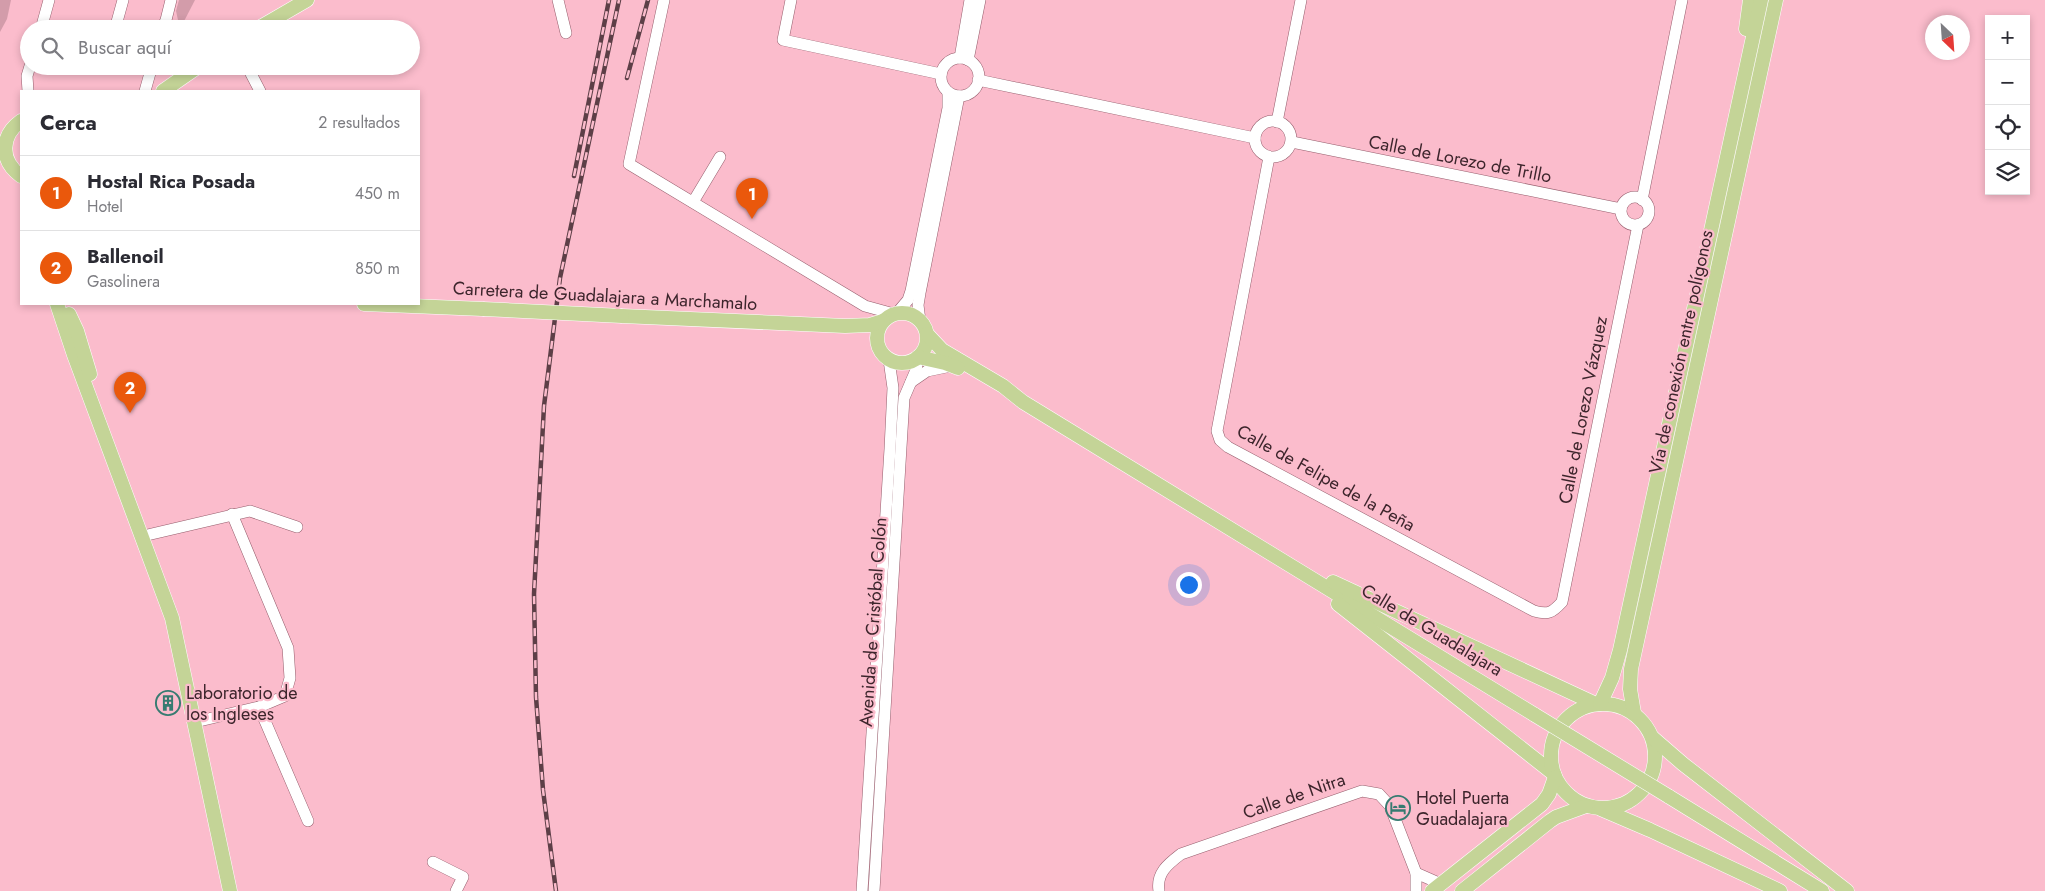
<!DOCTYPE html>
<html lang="es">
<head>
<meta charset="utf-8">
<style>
  :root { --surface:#fff; --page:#f7f7f7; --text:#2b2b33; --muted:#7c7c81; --line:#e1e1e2; --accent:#ea580c }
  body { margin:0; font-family:Jost,sans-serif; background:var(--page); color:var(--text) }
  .controls { position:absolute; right:15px; top:15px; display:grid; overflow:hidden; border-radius:0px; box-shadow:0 2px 8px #0003 }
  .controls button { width:45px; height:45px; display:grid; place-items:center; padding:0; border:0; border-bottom:1px solid var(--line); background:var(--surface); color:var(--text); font:25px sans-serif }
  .compass { position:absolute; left:1925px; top:15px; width:45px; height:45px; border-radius:50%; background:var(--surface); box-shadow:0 2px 8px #0003; rotate:155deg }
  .you { position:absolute; left:1188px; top:584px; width:18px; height:18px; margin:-12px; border:4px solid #fff; border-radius:50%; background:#1a73e8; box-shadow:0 0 0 8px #1a73e833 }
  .badge { display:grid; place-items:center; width:32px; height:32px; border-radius:50%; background:var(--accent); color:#fff; font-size:16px; font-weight:700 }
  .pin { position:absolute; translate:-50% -41px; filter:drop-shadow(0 1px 2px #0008) }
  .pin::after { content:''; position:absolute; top:26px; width:18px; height:15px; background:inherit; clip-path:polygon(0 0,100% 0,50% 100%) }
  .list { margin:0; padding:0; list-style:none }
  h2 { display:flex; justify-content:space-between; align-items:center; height:65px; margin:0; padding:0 20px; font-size:21px }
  h2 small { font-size:16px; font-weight:400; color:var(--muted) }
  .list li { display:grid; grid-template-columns:32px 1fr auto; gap:15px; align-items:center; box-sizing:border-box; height:75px; padding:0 20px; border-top:1px solid var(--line) }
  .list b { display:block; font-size:19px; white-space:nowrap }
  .list p { margin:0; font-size:16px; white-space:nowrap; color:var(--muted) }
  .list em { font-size:16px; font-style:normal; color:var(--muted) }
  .icon { flex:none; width:28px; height:28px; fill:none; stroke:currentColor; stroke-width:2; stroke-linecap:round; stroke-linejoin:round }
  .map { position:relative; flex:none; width:2045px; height:891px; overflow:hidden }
  .search { position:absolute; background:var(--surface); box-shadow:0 2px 8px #0003; left:20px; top:20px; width:400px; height:55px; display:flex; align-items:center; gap:12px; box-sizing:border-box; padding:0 18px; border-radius:28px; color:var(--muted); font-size:19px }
  .panel { position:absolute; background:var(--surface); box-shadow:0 2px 8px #0003; left:20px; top:90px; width:400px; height:215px; border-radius:0px }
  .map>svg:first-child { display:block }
  .green { fill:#d39caa }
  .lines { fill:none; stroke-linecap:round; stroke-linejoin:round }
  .minor-casing { stroke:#965e6d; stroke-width:12 }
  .major-casing { stroke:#fff; stroke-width:15 }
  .minor { stroke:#fff; stroke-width:11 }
  .major { stroke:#c4d497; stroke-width:14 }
  .rail-casing { stroke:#5d3f47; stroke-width:4.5 }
  .rail { stroke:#fbbccc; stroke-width:2.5; stroke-dasharray:8; stroke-linecap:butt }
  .major-bridge-casing { stroke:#fff; stroke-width:15; stroke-linecap:butt }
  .major-bridge { stroke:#c4d497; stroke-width:14 }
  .labels { text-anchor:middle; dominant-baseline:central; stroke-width:4.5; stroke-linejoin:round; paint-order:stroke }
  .street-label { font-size:18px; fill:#3d252c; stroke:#fbbccc }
  .poi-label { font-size:18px; fill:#3d252c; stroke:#fbbccc; text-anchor:start }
</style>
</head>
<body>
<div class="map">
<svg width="2045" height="891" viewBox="0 0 2045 891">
  <rect width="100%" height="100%" fill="#fbbccc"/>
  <g class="green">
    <path d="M0 0H11L7 19 0 32Z"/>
    <path d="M179 0H195L180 29 176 11Z"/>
  </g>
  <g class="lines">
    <defs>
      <g id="minor">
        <path d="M558 0 566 33"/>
        <path d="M664 0 629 164 865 306 894 314"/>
        <path d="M791 0 783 40 941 74"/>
        <path d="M41 29 49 0"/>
        <path d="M115 29 123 0"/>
        <path d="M162 29 166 20 171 0"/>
        <path d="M960 58 970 0"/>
        <circle cx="960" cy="77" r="19"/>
        <path d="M968 60 980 0"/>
        <path d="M247 66 260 91"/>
        <path d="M978 80 1255 138"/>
        <path d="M28 91 27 76 30 66"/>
        <path d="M145 91 152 66"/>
        <circle cx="1273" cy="139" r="18"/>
        <path d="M1277 122 1301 0"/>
        <path d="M1292 142 1621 209"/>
        <path d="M1269 157 1217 431 1220 440 1228 447 1534 611C1548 615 1552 613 1562 602L1638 225"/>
        <circle cx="1635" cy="211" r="14"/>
        <path d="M1642 200 1682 0"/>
        <path d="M693 202 720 157"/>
        <path d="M897 313 908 300 911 291 948 108V92"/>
        <path d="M920 321 918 305 920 293 959 96"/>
        <path d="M911 382 927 371 951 366"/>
        <path d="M143 536 250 511 297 527"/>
        <path d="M259 707 308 821"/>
        <path d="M195 722 259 707 285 696 290 678 288 648 232 514"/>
        <path d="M433 862 463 877 456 891"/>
        <path d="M1416 873 1441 884"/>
        <path d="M862 891 890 449 893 388 889 360"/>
        <path d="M874 891 904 398 916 370 918 358"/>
        <path d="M1159 891C1156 873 1168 864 1181 854L1362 791 1379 794 1390 806 1416 873V891"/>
      </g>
      <g id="major">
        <path d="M257 29 307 0"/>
        <path d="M1746 29 1750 0"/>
        <path d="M163 91 199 66"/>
        <path d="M21 121C0 136 0 161 21 176"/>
        <path d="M57 304 74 355 172 618 230 891"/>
        <path d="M364 304 483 309"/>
        <circle cx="902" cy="338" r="25"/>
        <path d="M69 314 77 331 90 374"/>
        <path d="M622 316 845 326 870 325 883 321"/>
        <path d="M927 334 942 350 1003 386 1023 402 1535 715"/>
        <path d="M918 357 945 363 958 368"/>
        <path d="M1333 582 1596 704"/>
        <path d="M1338 604 1554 774"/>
        <circle cx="1603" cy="756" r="52"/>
        <path d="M1600 704 1612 678 1620 650 1761 0"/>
        <path d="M1634 713 1630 689 1631 669 1776 0"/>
        <path d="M1653 738 1683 764 1847 891"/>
        <path d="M1668 796 1822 891"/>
        <path d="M1601 809 1650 830 1780 891"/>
        <path d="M1432 891 1542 804 1549 794 1555 777"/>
        <path d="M1462 891 1550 821 1556 817 1586 806"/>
      </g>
    </defs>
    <use href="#minor" class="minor-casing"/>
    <use href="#major" class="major-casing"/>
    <use href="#minor" class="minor"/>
    <use href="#major" class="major"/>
    <defs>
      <g id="rail">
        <path d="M627 78 648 0"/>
        <path d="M574 176 609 0"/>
        <path d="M556 891 543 790 536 697 534 594 544 406 560 278 619 0"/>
      </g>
    </defs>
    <use href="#rail" class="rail-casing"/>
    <use href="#rail" class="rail"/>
    <defs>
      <g id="major-bridge">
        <path d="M483 309 622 316"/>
        <path d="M1535 715 1668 796"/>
      </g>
    </defs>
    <use href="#major-bridge" class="major-bridge-casing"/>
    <use href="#major-bridge" class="major-bridge"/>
  </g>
  <defs>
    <symbol id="building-ring" viewBox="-11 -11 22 22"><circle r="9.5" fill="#fbbccc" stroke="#367b71" stroke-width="1.5"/><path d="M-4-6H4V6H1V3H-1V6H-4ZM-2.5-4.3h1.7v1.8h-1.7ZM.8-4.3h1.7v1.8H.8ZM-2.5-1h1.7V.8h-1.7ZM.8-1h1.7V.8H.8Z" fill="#367b71"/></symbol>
    <symbol id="hotel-ring" viewBox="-11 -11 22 22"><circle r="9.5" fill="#fbbccc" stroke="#367b71" stroke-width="1.5"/><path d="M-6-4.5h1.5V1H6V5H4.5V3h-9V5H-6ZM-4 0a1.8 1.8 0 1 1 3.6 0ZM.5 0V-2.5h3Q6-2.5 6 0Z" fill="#367b71"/></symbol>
  </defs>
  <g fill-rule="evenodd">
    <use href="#building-ring" x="154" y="689" width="28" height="28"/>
    <use href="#hotel-ring" x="1384" y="794" width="28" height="28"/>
  </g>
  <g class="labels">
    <g class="street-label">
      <text transform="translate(1460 159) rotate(11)">Calle de Lorezo de Trillo</text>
      <text transform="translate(605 296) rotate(3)">Carretera de Guadalajara a Marchamalo</text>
      <text transform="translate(1681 352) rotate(-78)">Vía de conexión entre polígonos</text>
      <text transform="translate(1583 410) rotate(-79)">Calle de Lorezo Vázquez</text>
      <text transform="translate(1326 478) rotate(29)">Calle de Felipe de la Peña</text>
      <text transform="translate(873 622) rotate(-86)">Avenida de Cristóbal Colón</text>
      <text transform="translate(1432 630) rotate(31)">Calle de Guadalajara</text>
      <text transform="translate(1294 796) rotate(-19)">Calle de Nitra</text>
    </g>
    <g class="poi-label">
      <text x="186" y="693">Laboratorio de<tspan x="186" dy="21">los Ingleses</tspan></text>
      <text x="1416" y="798">Hotel Puerta<tspan x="1416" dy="21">Guadalajara</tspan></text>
    </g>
  </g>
</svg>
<div class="controls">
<button>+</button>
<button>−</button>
<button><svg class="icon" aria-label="locate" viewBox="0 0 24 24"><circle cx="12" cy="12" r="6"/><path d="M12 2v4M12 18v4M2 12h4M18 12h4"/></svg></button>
<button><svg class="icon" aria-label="layers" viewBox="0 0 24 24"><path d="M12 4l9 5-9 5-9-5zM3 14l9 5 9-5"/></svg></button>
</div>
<svg class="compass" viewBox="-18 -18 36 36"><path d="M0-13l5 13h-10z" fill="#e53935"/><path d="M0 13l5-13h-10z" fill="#7c7c81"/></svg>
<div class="you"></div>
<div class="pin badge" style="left:752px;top:219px">1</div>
<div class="pin badge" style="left:130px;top:413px">2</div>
<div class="search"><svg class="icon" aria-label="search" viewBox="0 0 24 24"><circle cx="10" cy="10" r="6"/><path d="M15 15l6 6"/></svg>Buscar aquí</div>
<section class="panel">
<h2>Cerca<small>2 resultados</small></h2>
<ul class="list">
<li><span class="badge">1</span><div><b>Hostal Rica Posada</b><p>Hotel</p></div><em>450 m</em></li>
<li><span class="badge">2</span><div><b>Ballenoil</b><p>Gasolinera</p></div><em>850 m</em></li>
</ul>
</section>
</div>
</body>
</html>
